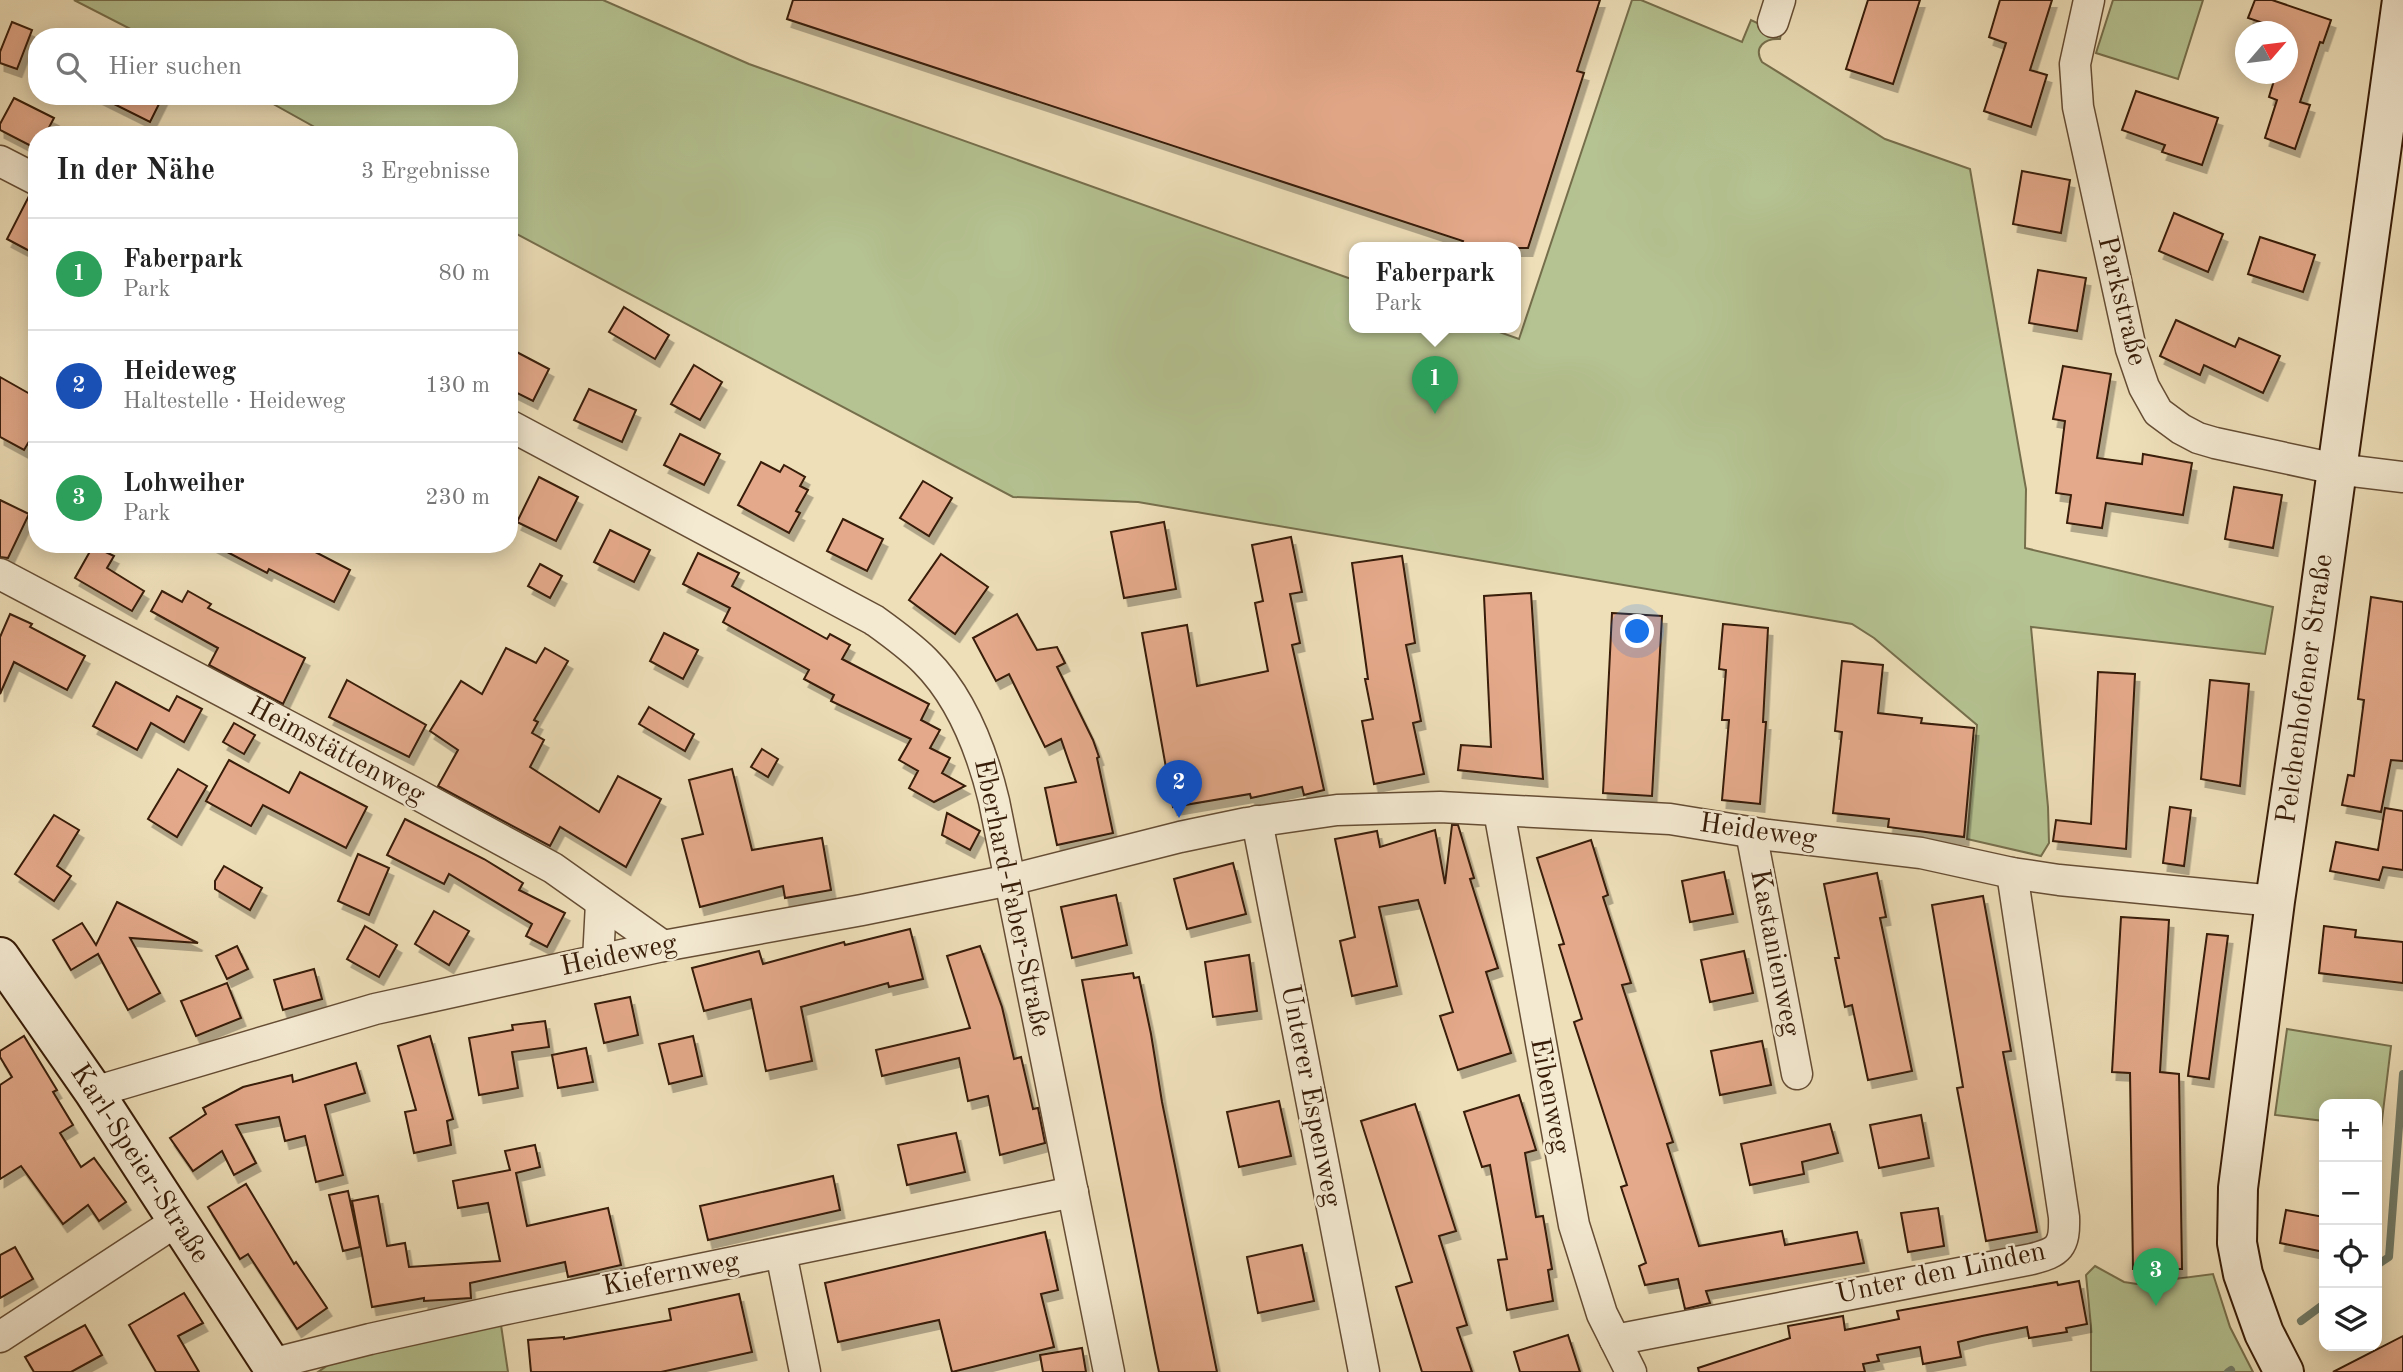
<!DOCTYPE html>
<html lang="de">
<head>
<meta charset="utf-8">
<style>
  :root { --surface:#fff; --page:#f2f2f2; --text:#222; --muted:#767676; --line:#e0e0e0; --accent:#d93025 }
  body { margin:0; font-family:"Old Standard TT",serif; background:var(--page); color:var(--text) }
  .controls { position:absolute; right:21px; bottom:21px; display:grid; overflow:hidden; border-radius:14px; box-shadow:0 4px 18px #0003 }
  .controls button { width:63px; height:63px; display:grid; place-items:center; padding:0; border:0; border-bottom:2px solid var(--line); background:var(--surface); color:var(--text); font:35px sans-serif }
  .compass { position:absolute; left:2235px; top:21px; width:63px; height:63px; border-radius:50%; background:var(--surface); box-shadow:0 4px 18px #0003; rotate:62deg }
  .you { position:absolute; left:1638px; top:632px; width:24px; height:24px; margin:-18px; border:5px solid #fff; border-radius:50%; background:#1a73e8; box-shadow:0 0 0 10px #1a73e833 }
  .badge { display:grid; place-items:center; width:46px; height:46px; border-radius:50%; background:var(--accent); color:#fff; font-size:23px; font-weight:700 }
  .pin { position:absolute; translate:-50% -58px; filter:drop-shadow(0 2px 4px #0008) }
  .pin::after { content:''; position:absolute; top:37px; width:24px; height:21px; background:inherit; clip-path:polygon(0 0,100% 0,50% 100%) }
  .popup { position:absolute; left:1349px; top:242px; width:172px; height:91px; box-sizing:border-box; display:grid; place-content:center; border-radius:14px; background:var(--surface); filter:drop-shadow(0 2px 5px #0005); font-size:23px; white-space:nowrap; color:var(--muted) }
  .popup b { font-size:26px; color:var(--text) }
  .popup::after { content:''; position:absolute; left:50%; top:100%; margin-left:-14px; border:14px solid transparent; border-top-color:var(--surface) }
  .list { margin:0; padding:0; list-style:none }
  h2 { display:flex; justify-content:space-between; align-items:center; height:91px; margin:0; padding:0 28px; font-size:30px }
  h2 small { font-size:23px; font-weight:400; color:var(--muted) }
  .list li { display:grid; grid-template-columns:46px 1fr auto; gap:21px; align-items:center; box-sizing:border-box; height:112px; padding:0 28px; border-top:2px solid var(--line) }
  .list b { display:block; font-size:26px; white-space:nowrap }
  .list p { margin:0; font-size:23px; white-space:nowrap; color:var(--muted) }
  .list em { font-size:23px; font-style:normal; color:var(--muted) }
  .icon { flex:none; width:38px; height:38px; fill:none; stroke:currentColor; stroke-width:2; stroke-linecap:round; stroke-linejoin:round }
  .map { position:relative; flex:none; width:2403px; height:1372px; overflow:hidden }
  .search { position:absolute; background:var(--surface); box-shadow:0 4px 18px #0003; left:28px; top:28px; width:490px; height:77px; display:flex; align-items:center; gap:18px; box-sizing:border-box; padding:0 24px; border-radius:28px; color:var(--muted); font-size:26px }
  .panel { position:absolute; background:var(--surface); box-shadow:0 4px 18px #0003; left:28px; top:126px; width:490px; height:427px; border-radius:28px }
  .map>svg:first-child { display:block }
  .green { fill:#b5c291; stroke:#766f4c; stroke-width:2 }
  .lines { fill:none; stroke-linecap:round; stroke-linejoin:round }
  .stream { stroke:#727d6a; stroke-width:8 }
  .building { fill:#e4a98a; stroke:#371c07; stroke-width:2; filter:url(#shadow) }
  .street-casing { stroke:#654d34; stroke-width:33 }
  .secondary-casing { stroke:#371c07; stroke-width:42 }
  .street { stroke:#f4ead2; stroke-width:30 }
  .secondary { stroke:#f4ead2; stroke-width:38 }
  .labels { text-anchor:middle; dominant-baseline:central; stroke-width:5; stroke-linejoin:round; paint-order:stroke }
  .street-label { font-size:28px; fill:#371c07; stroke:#f4ead2 }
</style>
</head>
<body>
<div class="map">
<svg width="2403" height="1372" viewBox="0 0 2403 1372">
  <defs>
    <filter id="shadow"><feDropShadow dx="4.5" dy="8" stdDeviation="0" flood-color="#0004"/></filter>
  </defs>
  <rect width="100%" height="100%" fill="#eedfb9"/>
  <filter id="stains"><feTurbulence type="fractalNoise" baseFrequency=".00286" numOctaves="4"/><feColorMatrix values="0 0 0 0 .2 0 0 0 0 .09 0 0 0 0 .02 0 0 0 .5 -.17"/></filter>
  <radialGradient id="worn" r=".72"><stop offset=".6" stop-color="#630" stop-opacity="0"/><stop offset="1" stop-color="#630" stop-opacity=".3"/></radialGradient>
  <g class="green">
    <path d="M74 0H603L749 64 1354 280V328H1488L1519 339 1632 0H1641L1742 42 1751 20 1781 34 1780 39C1765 38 1753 47 1762 62L1885 139 1970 169 2026 489 2025 548 2273 607 2265 654 2031 627 2048 807 2049 843 2041 856 1967 839 1977 725 1874 638 1852 624 1138 502 1013 497 509 230V135H329L259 96H509V37H146Z"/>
    <path d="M2113 0H2203L2178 79 2096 53Z"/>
    <path d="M2287 1029 2391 1046 2381 1128 2377 1127V1104H2324V1121L2275 1115Z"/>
    <path d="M2095 1266 2124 1282 2137 1284 2213 1274 2230 1327 2253 1372H2091V1326L2086 1275Z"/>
    <path d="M501 1325 508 1372H318L331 1363Z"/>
  </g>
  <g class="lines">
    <g class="stream">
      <path d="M2377 1265 2389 1257 2403 1074"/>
      <path d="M2301 1321 2324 1304"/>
      <path d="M2228 1372 2231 1370"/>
    </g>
  </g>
  <g class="building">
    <path d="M793 0H1600L1577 71 1584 73 1528 248H1460L1463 241 787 19Z"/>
    <path d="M1868 0H1920L1893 84 1846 69Z"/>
    <path d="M2000 0H2052L2030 70 2047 75 2031 127 1984 111 2006 43 1989 37Z"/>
    <path d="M2255 0H2272L2331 20 2323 43 2320 42 2300 102 2310 105 2295 149 2265 138 2277 100 2269 97 2276 74H2287V31L2248 18Z"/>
    <path d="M12 22 32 30 17 69 0 63V52Z"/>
    <path d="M2136 91 2218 118 2202 165 2162 152 2165 145 2122 130Z"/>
    <path d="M98 96H163L150 122Z"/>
    <path d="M14 98 54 118 45 135H37V149L0 130V124Z"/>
    <path d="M2022 171 2070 180 2061 233 2013 224Z"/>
    <path d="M29 196 37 197V255L7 239Z"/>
    <path d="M2174 213 2223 234 2208 272 2159 251Z"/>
    <path d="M2260 237 2315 255 2303 292 2248 274Z"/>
    <path d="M2038 270 2086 278 2077 331 2029 323Z"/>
    <path d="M624 307 669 335 655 359 609 332Z"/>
    <path d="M2176 320 2235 347 2239 338 2280 356 2263 393 2204 365 2200 375 2160 356Z"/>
    <path d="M509 348 549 369 533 401 509 389Z"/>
    <path d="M694 365 722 382 700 420 671 404Z"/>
    <path d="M2063 366 2111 374 2097 458 2142 464 2143 454 2192 463 2183 515 2106 503 2102 528 2067 523 2071 495 2056 493 2065 421 2053 419Z"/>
    <path d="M0 377 37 398V428L24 450 0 437Z"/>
    <path d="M589 389 636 410 622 442 574 420Z"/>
    <path d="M680 434 720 454 704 485 664 465Z"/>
    <path d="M761 462 780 472 784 465 805 477 800 486 808 490 796 511 800 513 789 533 738 505Z"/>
    <path d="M539 477 578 497 556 541 517 522Z"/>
    <path d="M923 481 952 498 929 536 900 518Z"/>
    <path d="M2234 487 2282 495 2273 548 2225 539Z"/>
    <path d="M0 500 29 514 8 558 0 557Z"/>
    <path d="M843 519 883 539 867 571 827 551Z"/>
    <path d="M1164 522 1176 589 1124 598 1111 532Z"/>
    <path d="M610 530 650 550 634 582 594 562Z"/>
    <path d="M1291 537 1302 592 1290 594 1300 643 1292 645 1324 790 1304 795 1302 787 1251 798 1250 794 1173 807 1142 633 1187 625 1197 686 1268 671 1255 603 1263 601 1252 545Z"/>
    <path d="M212 544H300L350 570 334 602 269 569 267 573Z"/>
    <path d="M93 546 114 556 107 568 144 591 132 611 75 578Z"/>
    <path d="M698 553 739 573 732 586 827 639 830 634 850 645 842 659 929 704 921 720 940 730 930 748 950 758 942 773 965 786 934 802 909 788 918 771 899 760 911 739 831 701 834 695 804 679 809 670 723 622 730 608 683 584Z"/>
    <path d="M941 554 988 587 955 634 909 600Z"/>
    <path d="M1402 556 1415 643 1406 645 1421 721 1413 723 1424 774 1374 784 1362 721 1373 719 1365 679H1368L1352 563Z"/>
    <path d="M540 564 562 576 550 598 528 586Z"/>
    <path d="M162 591 182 602 188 591 211 604 208 608 305 658 283 704 209 665 218 648 151 611Z"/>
    <path d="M1531 593 1543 779 1458 770 1461 745 1491 747 1484 596Z"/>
    <path d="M2371 597 2403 602V761L2391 760 2381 812 2342 805 2348 775 2354 776 2364 700 2358 699Z"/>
    <path d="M1612 613 1662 616 1652 796 1603 793Z"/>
    <path d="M10 614 32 624 30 627 85 656 67 690 14 662 0 694V637Z"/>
    <path d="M1017 614 1037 650 1057 647 1065 663 1057 667 1093 740 1099 757 1097 758 1113 833 1057 845 1045 788 1076 782 1061 739 1045 747 1009 674 996 681 973 638Z"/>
    <path d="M1723 624 1768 628 1763 722H1766L1760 804 1722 800 1729 720H1722L1726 670 1719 669Z"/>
    <path d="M664 633 698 650 683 679 650 661Z"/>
    <path d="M506 648 536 663 545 648 568 661 534 720 538 722 532 733 544 740 530 767 599 812 618 776 661 799 626 867 560 827 550 846 438 786 458 750 430 731 461 681 482 694Z"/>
    <path d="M1842 661 1883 665 1878 713 1922 718 1921 723 1974 728 1964 837 1888 827 1889 819 1833 813 1842 732 1835 731Z"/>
    <path d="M2098 672 2135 674 2126 849 2053 841 2056 820 2091 824Z"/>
    <path d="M347 680 426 725 409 757 329 717Z"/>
    <path d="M2210 680 2249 684 2240 786 2201 779Z"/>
    <path d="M116 682 169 711 177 696 202 709 184 742 151 723 137 750 93 726Z"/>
    <path d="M649 707 694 734 685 751 639 724Z"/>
    <path d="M234 723 255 735 244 754 223 742Z"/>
    <path d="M762 749 778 759 768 777 751 767Z"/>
    <path d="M229 760 289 793 300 772 367 807 346 848 263 805 251 826 206 801Z"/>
    <path d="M178 769 207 786 177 837 148 819Z"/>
    <path d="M732 769 752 850 822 838 831 890 785 898 783 886 700 907 682 839 703 834 689 780Z"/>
    <path d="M2170 807 2191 810 2184 866 2163 863Z"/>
    <path d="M2385 808 2403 811V870L2383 867 2379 880 2330 871 2336 842 2378 850Z"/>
    <path d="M947 813 980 831 970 850 942 835Z"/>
    <path d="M54 815 79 830 57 866 71 876 54 901 15 874Z"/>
    <path d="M405 819 484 859 523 883 519 890 565 913 547 947 526 936 532 924 449 874 444 884 387 855Z"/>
    <path d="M1452 825H1458L1474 878 1470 879 1498 968 1486 972 1511 1053 1458 1070 1440 1016 1453 1012 1418 900 1379 907 1397 986 1352 996 1340 941 1355 937 1335 839 1377 831 1380 847 1435 830 1445 884Z"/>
    <path d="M1591 840 1608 895 1603 897 1631 983 1622 985 1673 1142 1667 1144 1699 1246 1782 1231 1785 1245 1857 1232 1864 1263 1706 1291 1710 1303 1685 1309 1678 1279 1645 1285 1639 1266 1646 1263 1621 1187 1627 1185 1574 1022 1582 1019 1559 945 1564 944 1537 858Z"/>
    <path d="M358 854 389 868 369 915 338 901Z"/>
    <path d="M1233 863 1246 914 1187 929 1174 879Z"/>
    <path d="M224 866 262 888 250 910 215 889V881Z"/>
    <path d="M1724 872 1733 914 1690 922 1682 881Z"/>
    <path d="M1877 873 1886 917 1880 918 1912 1071 1868 1080 1852 1005 1845 1007 1835 958H1839L1824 884Z"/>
    <path d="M1116 895 1127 945 1072 958 1061 907Z"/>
    <path d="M1983 896 2011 1051 2003 1052 2037 1232 1986 1241 1957 1088 1963 1087 1932 905Z"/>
    <path d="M117 902 198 943 130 938 160 993 128 1010 98 954 71 970 53 940 82 923 96 945Z"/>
    <path d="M434 911 469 931 449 965 415 944Z"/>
    <path d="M2121 917 2169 920 2160 1072 2179 1074 2182 1269H2133L2130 1073 2112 1072Z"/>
    <path d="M365 926 397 945 379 977 347 959Z"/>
    <path d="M2324 926 2356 930 2355 937 2403 942V983L2319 973Z"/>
    <path d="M910 929 923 979 889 987 888 983 801 1007 812 1061 766 1071 751 999 704 1011 692 968 759 951 763 964 844 942 845 945Z"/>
    <path d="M2207 934 2228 936 2209 1079 2188 1076Z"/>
    <path d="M237 946 248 969 227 979 216 956Z"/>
    <path d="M980 946 1002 1007 1014 1059 1021 1057 1033 1109 1038 1108 1045 1143 1000 1155 988 1096 968 1101 959 1058 882 1076 876 1050 970 1028 947 956Z"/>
    <path d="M1744 951 1753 993 1710 1002 1701 960Z"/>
    <path d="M1249 955 1257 1011 1213 1017 1205 962Z"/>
    <path d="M314 969 322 999 283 1010 274 980Z"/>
    <path d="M1133 973 1134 978 1139 977 1151 1034 1162 1102 1217 1372H1159L1155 1353 1082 980Z"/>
    <path d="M227 983 241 1018 196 1036 181 1001Z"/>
    <path d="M630 997 638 1035 604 1043 595 1004Z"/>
    <path d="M545 1021 549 1047 512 1052 518 1088 479 1095 469 1038 513 1030 512 1025Z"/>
    <path d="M24 1036 57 1090 53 1092 73 1125 60 1133 81 1167 94 1158 126 1202 99 1221 88 1205 63 1224 21 1166 0 1179V1085L12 1077 0 1057V1051Z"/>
    <path d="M430 1036 453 1119 447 1121 451 1145 414 1153 405 1112 416 1110 398 1046Z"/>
    <path d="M693 1036 702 1076 669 1084 659 1044Z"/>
    <path d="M1762 1041 1771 1085 1720 1095 1711 1051Z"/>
    <path d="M586 1048 593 1082 558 1088 552 1055Z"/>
    <path d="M356 1063 365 1093 325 1105 343 1175 316 1182 305 1136 285 1141 279 1117 236 1125 256 1163 234 1175 222 1151 193 1171 170 1138 206 1114 203 1108 243 1087 292 1075 293 1082Z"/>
    <path d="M1519 1095 1536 1150 1525 1153 1536 1217 1543 1216 1552 1269 1548 1270 1553 1301 1507 1310 1498 1260 1507 1259 1490 1165 1482 1167 1464 1112Z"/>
    <path d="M1279 1101 1291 1156 1239 1167 1227 1112Z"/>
    <path d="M1415 1104 1456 1231 1439 1236 1467 1325 1457 1328 1472 1372H1422L1396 1287 1412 1282 1361 1121Z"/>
    <path d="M1921 1115 1929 1158 1879 1168 1870 1125Z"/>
    <path d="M1830 1124 1838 1153 1802 1162 1804 1174 1750 1185 1741 1144Z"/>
    <path d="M956 1133 965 1172 907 1185 898 1145Z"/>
    <path d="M535 1145 540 1167 516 1173 527 1226 608 1208 621 1265 568 1277 565 1262 470 1283 471 1298 424 1301V1298L372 1307 352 1201 378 1196 387 1246 405 1243 409 1267 500 1261 488 1203 458 1208 453 1181 510 1170 505 1151Z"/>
    <path d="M833 1176 840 1210 708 1240 700 1206Z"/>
    <path d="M246 1184 294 1264 296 1262 327 1308 297 1329 248 1254 240 1259 208 1207Z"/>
    <path d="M348 1191 360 1247 343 1251 329 1195Z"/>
    <path d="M1938 1208 1944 1246 1908 1252 1901 1213Z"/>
    <path d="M2286 1210 2324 1217V1252L2280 1243Z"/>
    <path d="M1045 1232 1058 1290 1041 1294 1054 1347 952 1372 939 1320 838 1342 825 1283Z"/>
    <path d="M1302 1245 1314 1301 1258 1313 1247 1257Z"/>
    <path d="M15 1247 33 1279 0 1298V1255Z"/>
    <path d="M2079 1281 2087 1324 2066 1328 2067 1332 2029 1338 2027 1327 1982 1336 1958 1342 1961 1357 1923 1364 1920 1347 1877 1355 1879 1361 1863 1364 1865 1372H1699L1698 1368 1790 1338 1788 1326 1843 1316 1845 1330 1899 1319 1897 1311 2057 1282 2058 1285Z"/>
    <path d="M184 1293 203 1323 178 1336 199 1372H156L129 1325Z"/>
    <path d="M739 1294 752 1352 661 1372H531L528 1340 564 1337V1339L671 1320 669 1309Z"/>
    <path d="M85 1325 102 1355 71 1372H34L25 1357Z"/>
    <path d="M1568 1335 1580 1372H1520L1514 1352Z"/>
    <path d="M2403 1336V1372H2333Z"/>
    <path d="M1082 1348 1086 1372H1043L1040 1355Z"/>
  </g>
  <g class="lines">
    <defs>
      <g id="street">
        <path d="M2089 0 2075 64 2078 107 2131 349 2144 387 2158 412 2181 429 2198 438 2215 443 2336 469 2403 477"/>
        <path d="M1773 22 1780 0"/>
        <path d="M0 161 37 180"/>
        <path d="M509 425 874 620C892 633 909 645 925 661 962 698 982 751 994 801L1109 1372"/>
        <path d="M0 574 413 792 553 868 663 946"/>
        <path d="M1499 811 1574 1225 1602 1314 1631 1372"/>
        <path d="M1257 821 1364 1372"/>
        <path d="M1751 832 1797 1074"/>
        <path d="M598 960 601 903"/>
        <path d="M94 1092 375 1009 663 946 862 910 1010 880 1180 837 1247 823 1337 810 1440 807 1670 819 1768 835 1921 853 2012 873 2059 880 2275 901"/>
        <path d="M781 1253 805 1372"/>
        <path d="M0 1337 177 1221"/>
        <path d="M1615 1340 2032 1259C2059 1252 2065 1247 2064 1217L2012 873"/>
        <path d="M271 1364 370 1339 511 1308 1073 1192"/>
      </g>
      <g id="secondary">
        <path d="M0 957 94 1092 276 1372"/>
        <path d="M2284 1372 2264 1333 2243 1274 2237 1243 2238 1188 2275 901 2314 636 2402 0"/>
      </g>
    </defs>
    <use href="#street" class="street-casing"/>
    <use href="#secondary" class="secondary-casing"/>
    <use href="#street" class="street"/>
    <use href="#secondary" class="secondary"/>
  </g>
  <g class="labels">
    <g class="street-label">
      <text transform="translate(2121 301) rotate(76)">Parkstraße</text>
      <text transform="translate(2306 689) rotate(-82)">Pelchenhofener Straße</text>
      <text transform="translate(336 752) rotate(28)">Heimstättenweg</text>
      <text transform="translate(1758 832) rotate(8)">Heideweg</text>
      <text transform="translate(1011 898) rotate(78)">Eberhard-Faber-Straße</text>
      <text transform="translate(1774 953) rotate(79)">Kastanienweg</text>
      <text transform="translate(619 956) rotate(-12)">Heideweg</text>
      <text transform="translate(1310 1096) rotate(79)">Unterer Espenweg</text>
      <text transform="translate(1549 1096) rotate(79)">Eibenweg</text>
      <text transform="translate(139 1164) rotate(57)">Karl-Speier-Straße</text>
      <text transform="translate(1941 1274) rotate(-12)">Unter den Linden</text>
      <text transform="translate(671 1275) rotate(-11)">Kiefernweg</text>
    </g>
  </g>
  <rect width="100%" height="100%" filter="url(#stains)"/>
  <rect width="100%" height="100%" fill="url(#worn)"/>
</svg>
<div class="controls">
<button>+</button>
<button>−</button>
<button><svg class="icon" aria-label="locate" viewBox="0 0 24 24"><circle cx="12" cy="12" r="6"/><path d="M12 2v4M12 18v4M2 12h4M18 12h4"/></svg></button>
<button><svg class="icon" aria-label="layers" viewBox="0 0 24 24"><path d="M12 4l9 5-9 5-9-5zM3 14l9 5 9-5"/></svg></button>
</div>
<svg class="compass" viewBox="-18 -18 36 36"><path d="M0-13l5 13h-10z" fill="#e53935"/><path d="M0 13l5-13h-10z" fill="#767676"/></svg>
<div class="you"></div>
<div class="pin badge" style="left:1435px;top:414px;background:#2e9e5b">1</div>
<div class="popup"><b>Faberpark</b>Park</div>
<div class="pin badge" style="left:1179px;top:818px;background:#1a4fb4">2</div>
<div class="pin badge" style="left:2156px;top:1306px;background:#2e9e5b">3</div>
<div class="search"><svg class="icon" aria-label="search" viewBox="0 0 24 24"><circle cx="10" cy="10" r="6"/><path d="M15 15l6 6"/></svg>Hier suchen</div>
<section class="panel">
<h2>In der Nähe<small>3 Ergebnisse</small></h2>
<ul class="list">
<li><span class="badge" style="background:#2e9e5b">1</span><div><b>Faberpark</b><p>Park</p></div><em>80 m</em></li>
<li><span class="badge" style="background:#1a4fb4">2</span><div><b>Heideweg</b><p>Haltestelle · Heideweg</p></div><em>130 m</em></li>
<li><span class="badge" style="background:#2e9e5b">3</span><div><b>Lohweiher</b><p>Park</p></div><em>230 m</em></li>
</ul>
</section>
</div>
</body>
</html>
